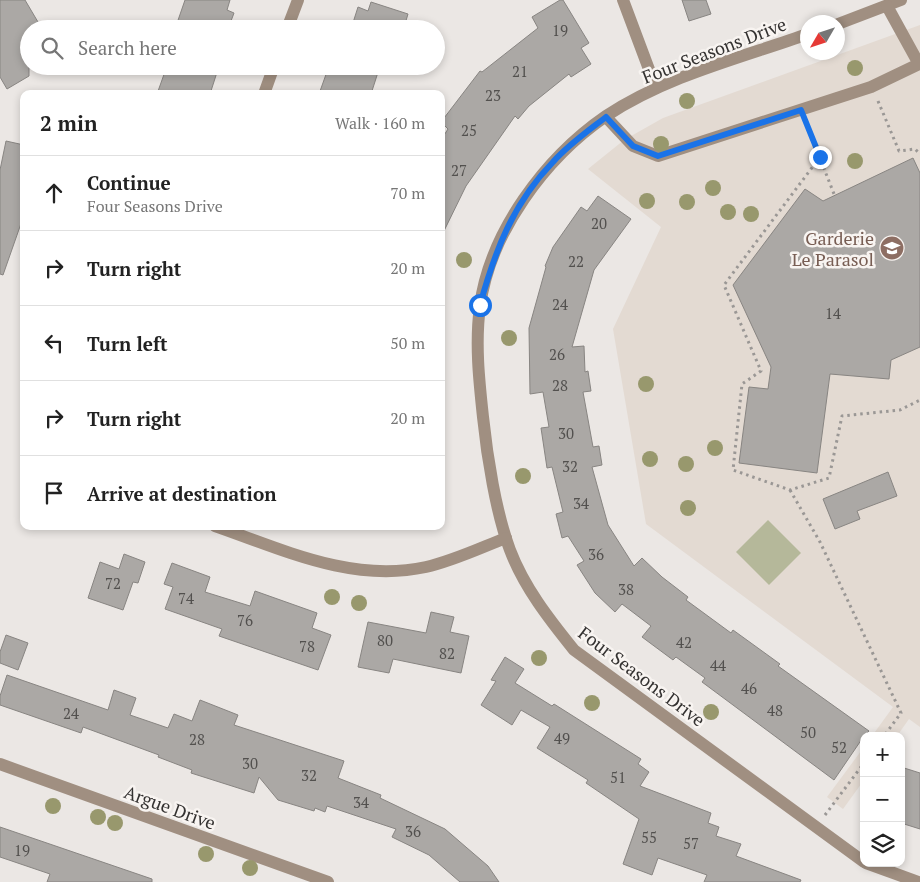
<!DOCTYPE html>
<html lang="en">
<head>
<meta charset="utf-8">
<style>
  :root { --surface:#fff; --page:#f6f6f6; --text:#222; --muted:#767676; --line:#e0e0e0 }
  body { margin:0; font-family:"PT Serif",serif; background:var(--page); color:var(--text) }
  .controls { position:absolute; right:15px; bottom:15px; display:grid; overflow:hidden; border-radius:10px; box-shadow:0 2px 8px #0003 }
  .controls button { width:45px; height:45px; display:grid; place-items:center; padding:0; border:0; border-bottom:1px solid var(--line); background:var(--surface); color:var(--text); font:25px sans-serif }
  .compass { position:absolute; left:800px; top:15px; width:45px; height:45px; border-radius:50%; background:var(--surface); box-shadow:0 2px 8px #0003; rotate:231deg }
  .stop { position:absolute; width:15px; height:15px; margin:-11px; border:4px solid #1a73e8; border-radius:50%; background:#fff }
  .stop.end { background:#1a73e8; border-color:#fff; box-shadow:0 1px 5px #0008 }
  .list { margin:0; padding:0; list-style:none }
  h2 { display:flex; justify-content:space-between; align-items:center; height:65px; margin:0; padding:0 20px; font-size:21px }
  h2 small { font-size:16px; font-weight:400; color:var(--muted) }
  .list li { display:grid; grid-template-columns:32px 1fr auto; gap:15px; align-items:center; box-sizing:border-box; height:75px; padding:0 20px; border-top:1px solid var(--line) }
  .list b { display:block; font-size:19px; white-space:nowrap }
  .list p { margin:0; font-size:16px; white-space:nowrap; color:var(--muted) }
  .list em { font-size:16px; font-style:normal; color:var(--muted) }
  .icon { flex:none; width:28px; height:28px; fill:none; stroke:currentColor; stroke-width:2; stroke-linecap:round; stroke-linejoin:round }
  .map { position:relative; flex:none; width:920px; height:882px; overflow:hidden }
  .search { position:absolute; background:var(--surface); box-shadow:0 2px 8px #0003; left:20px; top:20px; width:425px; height:55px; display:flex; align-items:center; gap:12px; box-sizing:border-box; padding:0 18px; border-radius:28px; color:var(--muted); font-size:19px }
  .panel { position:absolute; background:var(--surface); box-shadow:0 2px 8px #0003; left:20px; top:90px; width:425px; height:440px; border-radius:10px }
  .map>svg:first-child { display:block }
  .built { fill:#e3dad2 }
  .green { fill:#b5b89a }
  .building { fill:#aba8a5; stroke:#888582 }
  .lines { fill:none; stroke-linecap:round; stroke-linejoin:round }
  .path { stroke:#9a9795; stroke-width:3; stroke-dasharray:2.5 4; stroke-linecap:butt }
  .minor { stroke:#a08f81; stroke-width:12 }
  .tree { fill:#98986d }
  .route { stroke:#1a73e8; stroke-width:6 }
  .labels { text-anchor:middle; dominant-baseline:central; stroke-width:5; stroke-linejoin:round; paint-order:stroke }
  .number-label { font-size:15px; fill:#52504e }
  .street-label { font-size:18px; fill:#343231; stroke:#f8f4f1 }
  .education-label { font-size:18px; fill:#785e54; stroke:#f8f4f1; text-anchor:end }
</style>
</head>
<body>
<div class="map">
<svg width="920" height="882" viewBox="0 0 920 882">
  <rect width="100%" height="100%" fill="#ebe7e4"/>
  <g class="built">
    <path d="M920 25V727L909 719 897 736H872L893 707 646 524 613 329 661 227 588 169 624 140 663 118Z"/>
    <path d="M864 747V780L843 809 827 797Z"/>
  </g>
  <path class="green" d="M768 520 801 553 769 585 736 552Z"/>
  <g class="building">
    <path d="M0 0H25L38 22 29 27V76L7 89 0 77Z"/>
    <path d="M185 0H230L227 10 234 13 228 29H175Z"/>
    <path d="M560 0H563L589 43 581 48 591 64 571 77 569 74 529 106 518 119 515 116 466 186 441 237V140L448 129 441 122 480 71 482 72 538 28 532 17Z"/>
    <path d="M682 0H706L711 14 689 21Z"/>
    <path d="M371 2 408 14 405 24 411 26V29H351L358 7 368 11Z"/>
    <path d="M167 66H219L210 94H157Z"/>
    <path d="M329 66H380L371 94H319Z"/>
    <path d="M6 141 24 145V215L3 275 0 274V170Z"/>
    <path d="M913 158 920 173V347L891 360 889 379 830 374 817 473 739 463 749 387 768 389 771 367 733 285 805 189 823 201Z"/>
    <path d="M598 196 631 219 594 270 572 347 584 346 585 372 588 371 591 391 583 392 593 447 599 446 602 465 592 467 608 525 634 566 642 558 662 577 688 597 686 600 731 633 733 630 780 664 778 666 869 731 864 736 834 780 702 682 705 678 676 657 673 660 642 637 651 626 622 604 615 612 595 593 577 565 584 561 568 536 562 538 556 514 563 512 552 467 547 468 541 428 549 427 543 392 530 394 529 328 546 267 545 266 553 247 581 207 587 211Z"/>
    <path d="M888 472 897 496 857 511 860 519 835 529 823 499Z"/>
    <path d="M124 554 145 562 138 583 133 582 123 610 88 598 100 562 119 569Z"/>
    <path d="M172 563 210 577 205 592 250 606 255 591 317 613 312 628 331 635 318 670 219 636 222 629 165 609 173 587 164 584Z"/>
    <path d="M431 612 454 617 450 632 469 636 461 673 393 659 389 673 358 667 368 622 426 633Z"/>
    <path d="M6 635 28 643 18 670 0 663V652Z"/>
    <path d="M505 657 524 669 515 683 552 706 554 704 641 759 638 764 649 772 640 786 711 813 708 823 719 827 716 836 741 844 736 856 801 880 800 882H704L707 875 658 858 652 875 623 864 639 819 586 783 588 780 537 748 550 727 521 710 512 725 481 705 496 681 491 680Z"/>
    <path d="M7 675 108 710 114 690 136 698 130 715 168 728 174 714 192 721 200 700 238 715 234 725 344 761 338 778 381 795 380 798 445 829 488 866 499 882H460L429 855 392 837 396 829 327 806 325 812 315 808 314 811 278 800 259 777 254 793 191 773 192 770 158 757 159 755 83 727 81 733 0 705V696Z"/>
    <path d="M901 767 920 773V829L901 823Z"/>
    <path d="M0 827 152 879V882H47L50 874 0 857Z"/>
  </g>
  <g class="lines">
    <g class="path">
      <path d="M878 101 899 151 915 149 920 154"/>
      <path d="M807 125 834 194"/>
      <path d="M820 157 724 285 761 371 742 384 733 470 790 490 829 478 842 416 900 410 920 400"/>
      <path d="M790 490 820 542 901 713 884 736"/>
      <path d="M825 815 864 763"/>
    </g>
    <g class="minor">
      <path d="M623 0 656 88"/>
      <path d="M838 24 901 0"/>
      <path d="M287 29 298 0"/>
      <path d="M808 34C740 58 666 76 606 116 545 158 490 232 480 306 475 343 479 380 483 417 487 456 496 513 510 550 524 587 549 619 574 650L864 862"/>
      <path d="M264 94 274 66"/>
      <path d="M606 117 633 146 658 156 871 87 919 64 887 6"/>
      <path d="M215 526C284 550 352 583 426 567 453 561 480 548 506 538"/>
      <path d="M0 764 328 882"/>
      <path d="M866 863 918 882"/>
    </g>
  </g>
  <g class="tree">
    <circle cx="855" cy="68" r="8"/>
    <circle cx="687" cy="101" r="8"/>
    <circle cx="661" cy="144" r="8"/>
    <circle cx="855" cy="161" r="8"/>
    <circle cx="713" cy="188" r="8"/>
    <circle cx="647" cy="201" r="8"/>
    <circle cx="687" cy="202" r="8"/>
    <circle cx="728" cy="212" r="8"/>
    <circle cx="751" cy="214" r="8"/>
    <circle cx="464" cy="260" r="8"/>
    <circle cx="509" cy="338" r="8"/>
    <circle cx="646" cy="384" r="8"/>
    <circle cx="715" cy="448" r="8"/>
    <circle cx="650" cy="459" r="8"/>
    <circle cx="686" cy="464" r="8"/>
    <circle cx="523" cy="476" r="8"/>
    <circle cx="688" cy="508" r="8"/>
    <circle cx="332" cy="597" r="8"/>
    <circle cx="359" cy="603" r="8"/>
    <circle cx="539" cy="658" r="8"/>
    <circle cx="592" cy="703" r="8"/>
    <circle cx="711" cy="712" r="8"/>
    <circle cx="53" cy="806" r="8"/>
    <circle cx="98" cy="817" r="8"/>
    <circle cx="115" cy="823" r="8"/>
    <circle cx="206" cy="854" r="8"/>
    <circle cx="250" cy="868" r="8"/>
  </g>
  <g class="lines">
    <path class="route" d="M480 305C495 251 513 203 553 162 568 145 588 131 606 117L633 146 658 156 801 110 820 157"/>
  </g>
  <defs>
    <symbol id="school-disc" viewBox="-11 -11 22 22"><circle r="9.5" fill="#8d6e63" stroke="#f8f4f1"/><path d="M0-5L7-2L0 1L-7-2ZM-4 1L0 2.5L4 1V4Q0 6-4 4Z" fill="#fff"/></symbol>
  </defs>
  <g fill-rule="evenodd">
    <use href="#school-disc" x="878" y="234" width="28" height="28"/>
  </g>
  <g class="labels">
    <g class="number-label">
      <text x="560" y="30">19</text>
      <text x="520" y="71">21</text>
      <text x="493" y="95">23</text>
      <text x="469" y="130">25</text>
      <text x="459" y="170">27</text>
      <text x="599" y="223">20</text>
      <text x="576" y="261">22</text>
      <text x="560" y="304">24</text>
      <text x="833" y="313">14</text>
      <text x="557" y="354">26</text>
      <text x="560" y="385">28</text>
      <text x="566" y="433">30</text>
      <text x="570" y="466">32</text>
      <text x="581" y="503">34</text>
      <text x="596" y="554">36</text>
      <text x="113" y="583">72</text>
      <text x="626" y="589">38</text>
      <text x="186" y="598">74</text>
      <text x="245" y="620">76</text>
      <text x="385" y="640">80</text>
      <text x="684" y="642">42</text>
      <text x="307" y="646">78</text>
      <text x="447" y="653">82</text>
      <text x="718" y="665">44</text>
      <text x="749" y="688">46</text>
      <text x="775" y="710">48</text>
      <text x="71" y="713">24</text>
      <text x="808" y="732">50</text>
      <text x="562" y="738">49</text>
      <text x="197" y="739">28</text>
      <text x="839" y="747">52</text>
      <text x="250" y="763">30</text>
      <text x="309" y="775">32</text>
      <text x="618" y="777">51</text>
      <text x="361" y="802">34</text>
      <text x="413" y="831">36</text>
      <text x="649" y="837">55</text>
      <text x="691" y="843">57</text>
      <text x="22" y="850">19</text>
    </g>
    <g class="street-label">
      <text transform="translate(714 50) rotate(-21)">Four Seasons Drive</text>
      <text transform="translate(642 676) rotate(37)">Four Seasons Drive</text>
      <text transform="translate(170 807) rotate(20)">Argue Drive</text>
    </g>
    <g class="education-label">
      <text x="874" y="238">Garderie<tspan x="874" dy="21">Le Parasol</tspan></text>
    </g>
  </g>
</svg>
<div class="controls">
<button>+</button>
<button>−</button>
<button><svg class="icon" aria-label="layers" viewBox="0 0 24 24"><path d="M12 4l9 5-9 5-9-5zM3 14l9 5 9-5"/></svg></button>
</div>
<svg class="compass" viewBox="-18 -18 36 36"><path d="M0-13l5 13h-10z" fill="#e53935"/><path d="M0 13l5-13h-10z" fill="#767676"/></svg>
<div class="stop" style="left:480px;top:305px"></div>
<div class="stop end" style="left:820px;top:157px"></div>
<div class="search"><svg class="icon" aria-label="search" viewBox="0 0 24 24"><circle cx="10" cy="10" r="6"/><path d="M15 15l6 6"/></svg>Search here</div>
<section class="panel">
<h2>2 min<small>Walk · 160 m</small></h2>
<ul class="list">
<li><svg class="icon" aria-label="ahead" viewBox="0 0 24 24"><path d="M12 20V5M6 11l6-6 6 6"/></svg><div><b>Continue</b><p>Four Seasons Drive</p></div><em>70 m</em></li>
<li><svg class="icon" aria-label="right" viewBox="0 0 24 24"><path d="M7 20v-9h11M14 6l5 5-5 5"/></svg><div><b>Turn right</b></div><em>20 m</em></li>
<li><svg class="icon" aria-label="left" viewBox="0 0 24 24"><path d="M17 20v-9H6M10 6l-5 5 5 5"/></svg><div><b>Turn left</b></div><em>50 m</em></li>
<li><svg class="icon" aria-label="right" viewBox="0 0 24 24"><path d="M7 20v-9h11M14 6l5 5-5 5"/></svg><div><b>Turn right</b></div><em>20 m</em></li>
<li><svg class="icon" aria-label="arrive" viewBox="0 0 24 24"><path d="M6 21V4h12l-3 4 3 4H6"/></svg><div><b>Arrive at destination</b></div></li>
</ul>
</section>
</div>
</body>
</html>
